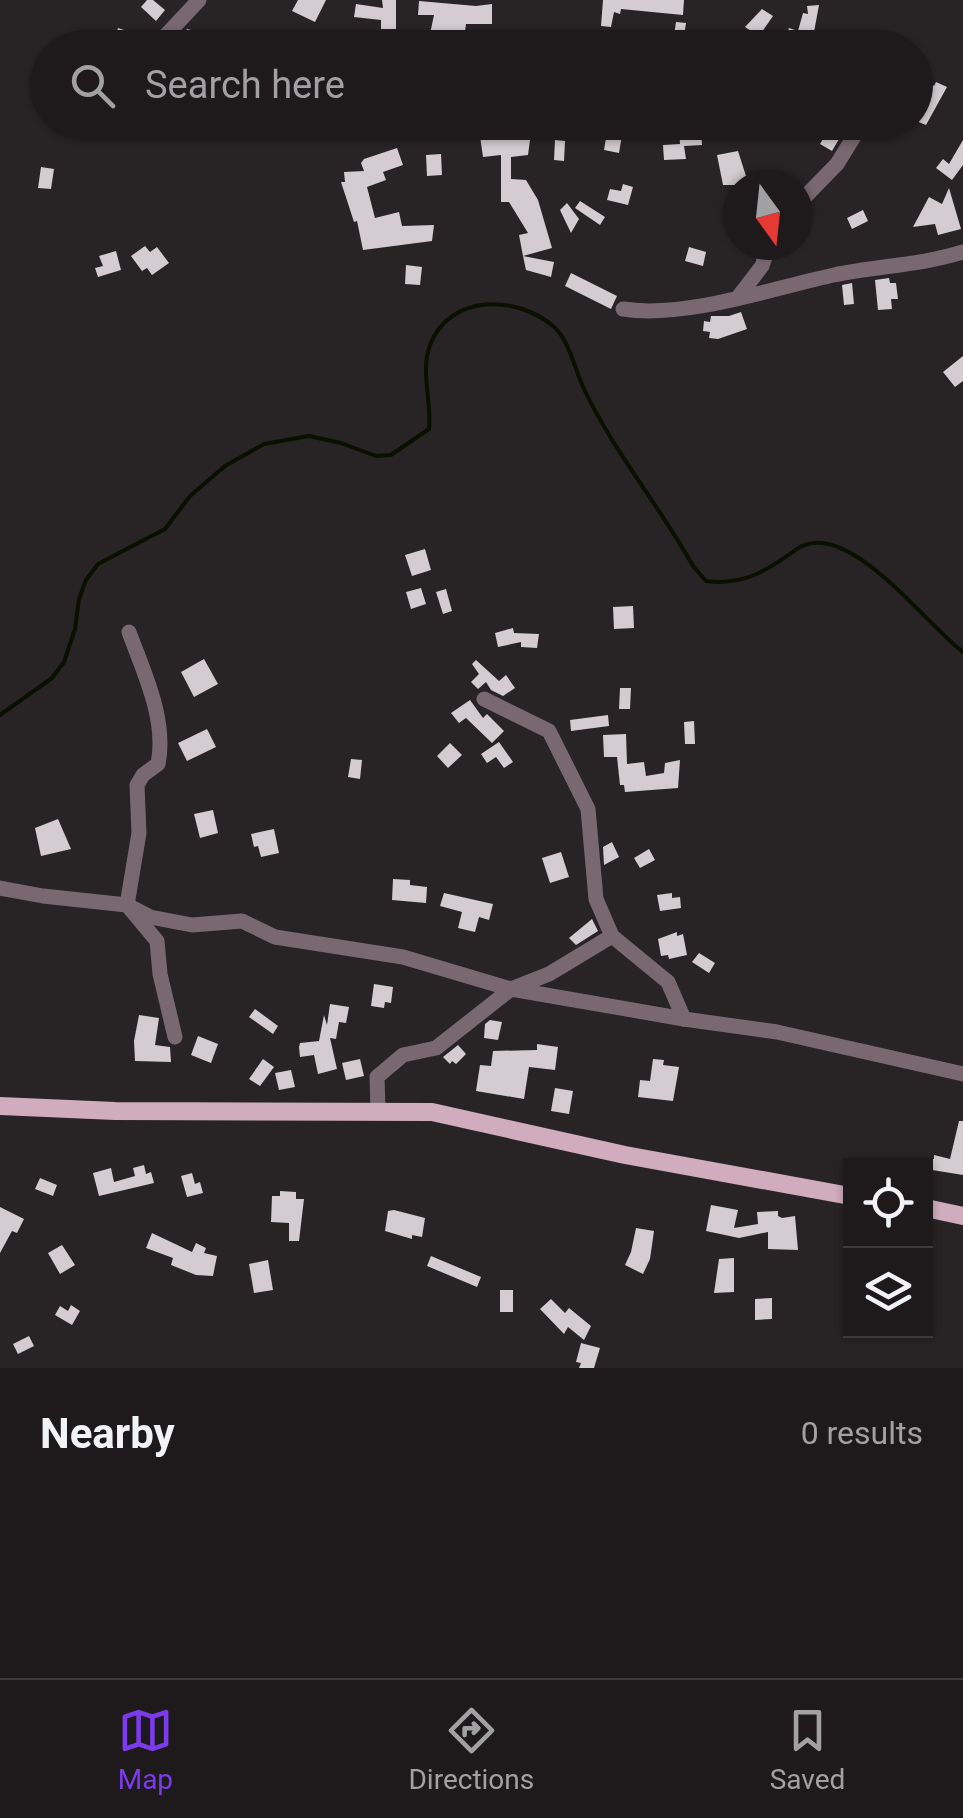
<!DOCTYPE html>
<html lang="en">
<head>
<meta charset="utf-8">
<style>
  :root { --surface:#1e1a1c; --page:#262325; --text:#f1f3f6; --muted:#a1a1a3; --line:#3c383b; --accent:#7c3aed }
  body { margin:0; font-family:Roboto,sans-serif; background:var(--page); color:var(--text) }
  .controls { position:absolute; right:30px; bottom:30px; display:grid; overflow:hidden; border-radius:0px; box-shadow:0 2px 8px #0004 }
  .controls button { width:90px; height:90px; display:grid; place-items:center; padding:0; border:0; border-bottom:2px solid var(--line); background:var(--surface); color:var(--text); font:50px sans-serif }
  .compass { position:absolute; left:723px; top:170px; width:90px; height:90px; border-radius:50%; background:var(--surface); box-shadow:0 2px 8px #0004; rotate:165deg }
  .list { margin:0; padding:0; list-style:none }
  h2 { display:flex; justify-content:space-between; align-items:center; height:130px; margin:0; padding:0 40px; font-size:42px }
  h2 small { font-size:32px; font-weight:400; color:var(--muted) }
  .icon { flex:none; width:55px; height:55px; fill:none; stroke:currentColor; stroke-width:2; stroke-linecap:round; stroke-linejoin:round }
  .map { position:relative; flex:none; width:963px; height:1368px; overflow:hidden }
  .search { position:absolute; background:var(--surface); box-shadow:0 2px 8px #0004; left:30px; right:30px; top:30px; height:110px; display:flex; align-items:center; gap:25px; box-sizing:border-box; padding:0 35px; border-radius:55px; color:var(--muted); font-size:38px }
  .sheet { height:310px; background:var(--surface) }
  nav { display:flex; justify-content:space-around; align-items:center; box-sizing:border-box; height:140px; border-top:2px solid var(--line); background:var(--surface); font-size:28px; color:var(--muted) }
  nav a { display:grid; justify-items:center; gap:5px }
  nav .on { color:var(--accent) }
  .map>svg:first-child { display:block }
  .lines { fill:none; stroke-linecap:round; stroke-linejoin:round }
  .stream { stroke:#091000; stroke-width:4 }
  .building { fill:#d4ccd0 }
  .minor { stroke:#7a6871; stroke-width:15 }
  .major { stroke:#d0acbd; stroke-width:18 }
</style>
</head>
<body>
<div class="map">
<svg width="963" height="1368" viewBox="0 0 963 1368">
  <rect width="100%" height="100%" fill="#282325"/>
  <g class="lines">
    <path class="stream" d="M0 715 52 678 64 662 75 629 79 599 86 580 98 564 165 529 190 496 225 466 264 444 309 436 341 443 376 456 391 455 429 429C432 401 420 372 430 345 450 293 518 295 554 327 569 340 575 370 584 389 614 452 659 505 693 566L706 581C744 586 768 570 797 549 846 515 928 627 963 652"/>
  </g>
  <g class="building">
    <path d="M147 0H153L165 10 156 21 141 7Z"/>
    <path d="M298 0H326L315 22 292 11Z"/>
    <path d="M382 0H396V29H381V20L354 17 356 4 383 8Z"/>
    <path d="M603 0H684L683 15 621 9 620 14 614 12 611 27 601 26Z"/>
    <path d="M419 1 476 6 492 4V24H466L464 38 443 36 442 48H427L434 15H418Z"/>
    <path d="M819 5 811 48H742L767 33 784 41 789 28 798 31 803 13 808 14 807 6Z"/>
    <path d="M762 9 773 16 759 36 745 27Z"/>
    <path d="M676 22 686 23 683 43 673 42Z"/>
    <path d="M118 28 127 31 122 48H112Z"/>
    <path d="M187 29 247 44 246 48 178 46Z"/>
    <path d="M927 82 934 86 936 82 947 87 926 125 916 121V105Z"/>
    <path d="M478 122H521L517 138 530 140 528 155 511 157V179L526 180 538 200 552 248 523 256 519 235 528 233 509 202H501V155L483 157Z"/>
    <path d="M558 122H593L594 126 568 133V136H557Z"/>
    <path d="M701 127 702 145 684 146 686 159 664 160 663 145 680 144 679 129Z"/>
    <path d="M607 132 622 135 619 153 604 150Z"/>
    <path d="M827 132 839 139 832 151 820 144Z"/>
    <path d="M555 140 565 141 564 161 554 160Z"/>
    <path d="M963 140V165L952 180 936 168 943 159 949 164Z"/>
    <path d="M397 148 403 165 383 172 386 180 367 187 375 218 399 212 402 226 434 225 432 241 363 250 357 221 354 222 341 182H345L344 172 364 171 361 163 364 159Z"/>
    <path d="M738 151 746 176 760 174 762 185H723L717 155Z"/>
    <path d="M441 154 442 175 427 176 426 155Z"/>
    <path d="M41 167 54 169 51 189 38 188Z"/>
    <path d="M623 184 633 187 628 205 607 200 610 189 621 191Z"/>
    <path d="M949 188 961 229 938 235 935 224 913 227 929 197 942 204Z"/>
    <path d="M580 201 605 217 600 225 575 208Z"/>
    <path d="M567 203 579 219 571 233 560 210Z"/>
    <path d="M863 210 868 221 852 229 847 218Z"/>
    <path d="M145 246 150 252 157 247 169 263 152 275 147 268 142 271 131 256Z"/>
    <path d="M689 247 706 252 703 266 685 261Z"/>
    <path d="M116 251 121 270 98 277 95 268 103 266 99 256Z"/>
    <path d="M523 256 554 262 551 277 526 270Z"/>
    <path d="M406 265 422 267 420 285 405 284Z"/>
    <path d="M571 273 617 296 611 309 565 286Z"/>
    <path d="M889 278 890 283H896L898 299H891L892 309 878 310 875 280Z"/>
    <path d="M852 283 854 304 844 305 842 285Z"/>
    <path d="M741 312 747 329 718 339 709 338 710 332 703 331 704 321 710 322 711 316H729Z"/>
    <path d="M963 356V381L955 387 943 372Z"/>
    <path d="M425 549 431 570 412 576 405 555Z"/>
    <path d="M421 588 426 604 411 609 406 592Z"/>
    <path d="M446 589 452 611 443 614 436 592Z"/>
    <path d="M633 606 634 628 614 629 613 607Z"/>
    <path d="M513 628 514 633 539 634 537 648 521 647V642L498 647 495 633Z"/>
    <path d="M204 659 218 684 194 697 181 672Z"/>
    <path d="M476 660 499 681 506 675 515 688 503 696 491 690 486 682 478 689 471 682 479 674 472 664Z"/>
    <path d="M620 688H631L630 709H619Z"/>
    <path d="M470 700 483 718 487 714 504 731 492 743 466 718 459 723 451 713Z"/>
    <path d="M608 715 609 726 571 731 570 720Z"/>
    <path d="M694 721 695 744H685L684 722Z"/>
    <path d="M207 729 216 747 187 761 178 743Z"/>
    <path d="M626 734 627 764 644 762 646 776 664 773 665 763 680 760 678 788 625 792 624 785H620L617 757H604L603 735Z"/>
    <path d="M499 742 513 762 504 768 496 757 487 763 481 754Z"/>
    <path d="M450 743 462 755 448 768 437 756Z"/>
    <path d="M351 759 362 760 360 779 348 777Z"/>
    <path d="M213 810 218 833 200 838 194 814Z"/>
    <path d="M58 819 71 849 41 856 35 828Z"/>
    <path d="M274 829 279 853 261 857 258 846 254 847 251 834Z"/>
    <path d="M612 842 619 857 604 865 603 847Z"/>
    <path d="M649 849 655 860 640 868 634 858Z"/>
    <path d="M561 852 569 877 550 883 542 858Z"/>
    <path d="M393 879 410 880V885L427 887 426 903 392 900Z"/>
    <path d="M444 893 493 904 489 920 479 917 475 932 458 928 462 912 440 906Z"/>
    <path d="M672 893V898L680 897 681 908 660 911 657 895Z"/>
    <path d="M592 919 598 931 576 945 569 938Z"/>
    <path d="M677 932V936L683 934 687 955 669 959 668 955 661 956 658 939Z"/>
    <path d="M699 953 715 963 709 973 692 962Z"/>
    <path d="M374 984 393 987 391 1003 385 1002 384 1008 371 1006Z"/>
    <path d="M330 1004 349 1007 346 1023 339 1022 336 1039 330 1038 337 1069 318 1074 314 1055 300 1057 299 1047 300 1043 319 1041 324 1015 327 1025Z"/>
    <path d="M255 1009 278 1026 273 1034 249 1017Z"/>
    <path d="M139 1015 159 1018 155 1045 170 1047 171 1062 135 1061 134 1041Z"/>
    <path d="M490 1020 502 1022 498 1040 484 1038 485 1024Z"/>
    <path d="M198 1036 218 1044 211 1063 191 1055Z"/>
    <path d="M537 1044 558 1047 555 1070 529 1067 524 1099 476 1091 480 1065 491 1066 493 1051 537 1050Z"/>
    <path d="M458 1045 466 1054 456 1064 452 1061 450 1064 443 1057Z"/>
    <path d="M263 1059 274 1067 260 1086 249 1079Z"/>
    <path d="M360 1059 364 1076 346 1080 342 1063Z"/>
    <path d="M653 1059 664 1060 663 1065 679 1067 673 1101 638 1097 640 1080 650 1081Z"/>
    <path d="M291 1070 295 1087 279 1090 275 1073Z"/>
    <path d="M555 1088 573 1091 569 1114 551 1111Z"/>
    <path d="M959 1121H963V1175L926 1169 927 1158 934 1159V1155L950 1159Z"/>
    <path d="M144 1165 146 1174 151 1172 154 1183 99 1196 93 1173 111 1168 114 1182 135 1176 133 1168Z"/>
    <path d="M192 1173 195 1184 200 1182 203 1193 187 1197 181 1176Z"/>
    <path d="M40 1178 57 1185 53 1196 35 1189Z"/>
    <path d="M280 1191 296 1192V1199H304L299 1241H289V1223L271 1222 272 1196H280Z"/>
    <path d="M711 1205 738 1210 734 1228 758 1224 757 1212 778 1211V1216L782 1218 795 1216 798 1250 768 1249V1232L739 1238 706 1231Z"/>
    <path d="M0 1207 24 1219 17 1233 12 1231 0 1253Z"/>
    <path d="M394 1210 425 1218 422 1237 412 1235V1239L385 1231 388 1211Z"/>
    <path d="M636 1228 654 1231 650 1259 643 1274 625 1265 631 1252Z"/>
    <path d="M152 1233 192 1252 196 1243 206 1248 204 1253 217 1256 213 1276 196 1275 171 1265 173 1258 146 1248Z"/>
    <path d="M62 1245 75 1265 60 1274 48 1253Z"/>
    <path d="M431 1256 481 1277 477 1287 427 1266Z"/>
    <path d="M734 1258V1292L714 1293 719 1259Z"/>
    <path d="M268 1260 273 1290 254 1293 249 1264Z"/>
    <rect x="500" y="1290" width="13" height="22"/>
    <path d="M772 1298V1319L755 1320V1299Z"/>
    <path d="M551 1299 565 1313 569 1308 591 1326 584 1340 568 1327 564 1334 540 1309Z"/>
    <path d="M71 1305 80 1311 72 1325 55 1315 60 1306 68 1311Z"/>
    <path d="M29 1336 34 1346 18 1354 13 1344Z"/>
    <path d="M581 1343 600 1348 594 1368H579L581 1363 576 1362Z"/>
  </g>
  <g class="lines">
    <g class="minor">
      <path d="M154 48 199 0"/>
      <path d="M916 71 917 70"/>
      <path d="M798 204 837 164 863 122"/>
      <path d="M739 296 762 266 769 245"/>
      <path d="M623 309C684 319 773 288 834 275 877 266 922 265 963 252"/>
      <path d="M129 632C144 673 167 720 158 764L143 775 137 785 139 833 127 905 157 941 160 974 175 1037"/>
      <path d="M484 699 549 731 588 809 596 899 612 936 668 982 684 1019"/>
      <path d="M0 888 43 896 127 905 150 917 192 925 242 921 275 937 403 957 511 989 684 1019 777 1032 963 1074"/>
      <path d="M378 1111 377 1077 403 1055 436 1048 511 989 549 974 612 936"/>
    </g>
    <g class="major">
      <path d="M0 1106 115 1111 432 1112 625 1155 850 1196"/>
      <path d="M926 1208 963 1216"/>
    </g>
  </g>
</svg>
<div class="controls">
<button><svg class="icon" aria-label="locate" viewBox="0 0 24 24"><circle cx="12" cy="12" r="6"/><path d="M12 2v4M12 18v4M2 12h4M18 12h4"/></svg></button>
<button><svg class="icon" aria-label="layers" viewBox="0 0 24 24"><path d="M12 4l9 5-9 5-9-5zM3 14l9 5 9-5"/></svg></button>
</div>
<svg class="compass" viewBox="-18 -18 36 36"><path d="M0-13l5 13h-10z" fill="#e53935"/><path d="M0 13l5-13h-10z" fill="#a1a1a3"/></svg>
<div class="search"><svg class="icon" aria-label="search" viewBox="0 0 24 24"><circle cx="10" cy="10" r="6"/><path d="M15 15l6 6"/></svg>Search here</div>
</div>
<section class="sheet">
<h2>Nearby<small>0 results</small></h2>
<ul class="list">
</ul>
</section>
<nav>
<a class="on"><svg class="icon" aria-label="map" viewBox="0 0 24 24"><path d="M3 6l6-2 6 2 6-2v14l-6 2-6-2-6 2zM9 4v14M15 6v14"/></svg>Map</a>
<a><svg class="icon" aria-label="directions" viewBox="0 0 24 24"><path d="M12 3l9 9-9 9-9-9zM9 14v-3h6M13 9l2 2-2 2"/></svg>Directions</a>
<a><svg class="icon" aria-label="saved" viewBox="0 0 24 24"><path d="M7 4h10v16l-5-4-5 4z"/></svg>Saved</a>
</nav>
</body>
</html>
